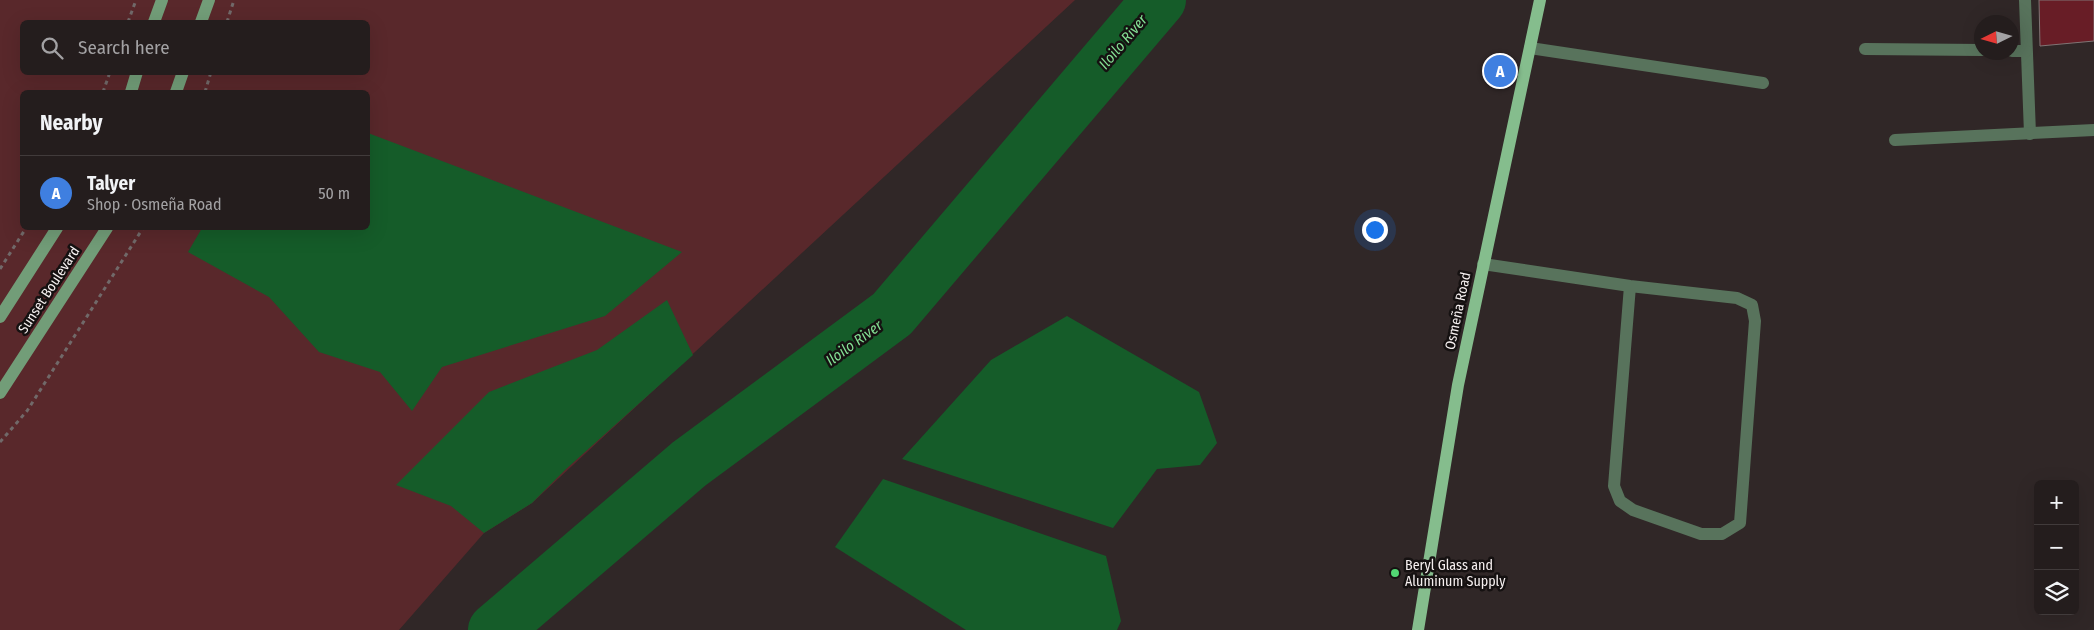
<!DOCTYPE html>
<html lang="en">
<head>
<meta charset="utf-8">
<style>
  :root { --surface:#241d1d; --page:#302a2a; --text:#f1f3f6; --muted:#a3a2a4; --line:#413b3b; --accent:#1a73e8 }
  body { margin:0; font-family:"Fira Sans Condensed",sans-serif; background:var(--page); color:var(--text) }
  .controls { position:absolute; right:15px; bottom:15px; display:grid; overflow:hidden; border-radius:8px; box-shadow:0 5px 20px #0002 }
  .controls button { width:45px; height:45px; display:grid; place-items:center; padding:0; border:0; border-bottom:1px solid var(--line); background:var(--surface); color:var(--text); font:25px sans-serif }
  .compass { position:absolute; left:1974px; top:15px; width:45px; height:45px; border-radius:50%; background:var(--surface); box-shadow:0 5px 20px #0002; rotate:265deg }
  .you { position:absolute; left:1374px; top:229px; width:18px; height:18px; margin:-12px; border:4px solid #fff; border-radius:50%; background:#1a73e8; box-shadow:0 0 0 8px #1a73e833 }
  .badge { display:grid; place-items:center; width:32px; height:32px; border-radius:50%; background:var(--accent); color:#fff; font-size:16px; font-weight:700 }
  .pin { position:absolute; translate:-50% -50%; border:2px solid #fff; box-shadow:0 1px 5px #0006 }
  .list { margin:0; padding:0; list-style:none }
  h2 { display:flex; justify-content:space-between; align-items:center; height:65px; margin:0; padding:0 20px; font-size:21px }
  h2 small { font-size:16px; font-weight:400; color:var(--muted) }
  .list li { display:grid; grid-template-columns:32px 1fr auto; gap:15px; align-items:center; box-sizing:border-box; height:75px; padding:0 20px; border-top:1px solid var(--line) }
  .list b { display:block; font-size:19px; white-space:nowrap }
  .list p { margin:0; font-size:16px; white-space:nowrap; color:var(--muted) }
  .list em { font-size:16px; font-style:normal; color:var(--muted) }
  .icon { flex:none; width:28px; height:28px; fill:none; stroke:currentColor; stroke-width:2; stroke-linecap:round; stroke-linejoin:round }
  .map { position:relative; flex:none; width:2094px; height:630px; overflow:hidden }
  .search { position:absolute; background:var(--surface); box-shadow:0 5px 20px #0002; left:20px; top:20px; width:350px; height:55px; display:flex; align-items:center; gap:12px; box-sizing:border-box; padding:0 18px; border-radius:8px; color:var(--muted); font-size:19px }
  .panel { position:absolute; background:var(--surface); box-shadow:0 5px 20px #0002; left:20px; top:90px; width:350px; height:140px; border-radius:8px }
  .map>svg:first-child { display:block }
  .green { fill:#59282b; fill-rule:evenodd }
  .water { fill:#155c29 }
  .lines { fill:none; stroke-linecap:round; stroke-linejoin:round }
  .river { stroke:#155c29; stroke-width:54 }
  .building { fill:#681d26; stroke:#807575 }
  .path { stroke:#716969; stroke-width:3; stroke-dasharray:4 4; stroke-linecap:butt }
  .street { stroke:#58735c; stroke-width:12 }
  .secondary { stroke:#729d78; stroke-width:12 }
  .primary { stroke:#85bd8d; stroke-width:12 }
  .poi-dot { fill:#52d673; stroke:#151111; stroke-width:2 }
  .labels { text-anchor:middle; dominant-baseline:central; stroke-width:5; stroke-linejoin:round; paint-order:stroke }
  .street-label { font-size:14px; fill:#f6f0f0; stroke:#151111 }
  .poi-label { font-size:14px; fill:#f6f0f0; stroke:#151111; text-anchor:start }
  .water-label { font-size:15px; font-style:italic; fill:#84df94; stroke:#151111 }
</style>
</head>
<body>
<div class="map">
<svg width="2094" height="630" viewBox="0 0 2094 630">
  <rect width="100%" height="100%" fill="#302727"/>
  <path class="green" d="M0 0H1075L532 503 484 533 399 630H0ZM22 22H368V72H22ZM22 92H368V228H22Z"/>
  <g class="water">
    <path d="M368 133 682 252 605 316 442 367 412 411 380 372 319 352 269 297 188 252 202 228H368Z"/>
    <path d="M667 300 693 355 565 470 532 503 484 533 451 506 396 485 489 392 597 350Z"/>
    <path d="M1067 316 1199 392 1217 443 1200 465 1157 469 1113 528 902 459 991 360Z"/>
    <path d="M883 479 1106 556 1121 621 1117 630H966L835 547Z"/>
  </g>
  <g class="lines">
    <path class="river" d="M495 630 689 464 892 314 1159 0"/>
  </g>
  <path class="building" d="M2039 0H2094V41L2040 46Z"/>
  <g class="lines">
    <g class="path">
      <path d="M128 22 136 0"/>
      <path d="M227 22 234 0"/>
      <path d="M103 92 110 72"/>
      <path d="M205 92 211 72"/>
      <path d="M0 269 26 228"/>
      <path d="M0 442 27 411 143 228"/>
    </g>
    <g class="street">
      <path d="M2025 0 2030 134"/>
      <path d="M1530 48 1763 83"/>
      <path d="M1865 49 1982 50"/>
      <path d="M2012 51H2026"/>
      <path d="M1895 140 2094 130"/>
      <path d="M1483 264 1630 286 1737 298 1752 305 1755 321 1740 523 1722 534H1701L1633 510 1620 501 1614 486 1630 286"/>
    </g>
    <g class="secondary">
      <path d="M154 22 162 0"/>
      <path d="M201 22 209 0"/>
      <path d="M131 92 137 72"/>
      <path d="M176 92 183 72"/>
      <path d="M0 317 57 228"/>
      <path d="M0 393 107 228"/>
    </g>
    <path class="primary" d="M1418 630 1458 385 1540 0"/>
  </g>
  <circle class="poi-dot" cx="1395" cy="573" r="5"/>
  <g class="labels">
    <g class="street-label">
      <text transform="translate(49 290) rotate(-57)">Sunset Boulevard</text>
      <text transform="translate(1458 311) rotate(-78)">Osmeña Road</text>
    </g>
    <g class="poi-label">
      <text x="1405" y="565">Beryl Glass and<tspan x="1405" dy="16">Aluminum Supply</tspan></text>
    </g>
    <g class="water-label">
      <text transform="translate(1123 42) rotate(-50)">Iloilo River</text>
      <text transform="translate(854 343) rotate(-36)">Iloilo River</text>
    </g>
  </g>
</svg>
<div class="controls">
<button>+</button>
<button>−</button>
<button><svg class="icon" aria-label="layers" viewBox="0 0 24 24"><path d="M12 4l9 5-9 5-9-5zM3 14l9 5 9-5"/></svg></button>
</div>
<svg class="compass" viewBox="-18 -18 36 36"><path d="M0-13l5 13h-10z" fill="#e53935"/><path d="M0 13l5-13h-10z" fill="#a3a2a4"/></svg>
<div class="you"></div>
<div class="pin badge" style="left:1500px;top:71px;background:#3f7fe0">A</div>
<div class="search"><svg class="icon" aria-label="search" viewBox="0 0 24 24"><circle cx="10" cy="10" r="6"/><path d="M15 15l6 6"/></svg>Search here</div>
<section class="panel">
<h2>Nearby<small></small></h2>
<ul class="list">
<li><span class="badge" style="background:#3f7fe0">A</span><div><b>Talyer</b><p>Shop · Osmeña Road</p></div><em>50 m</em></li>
</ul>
</section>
</div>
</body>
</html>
